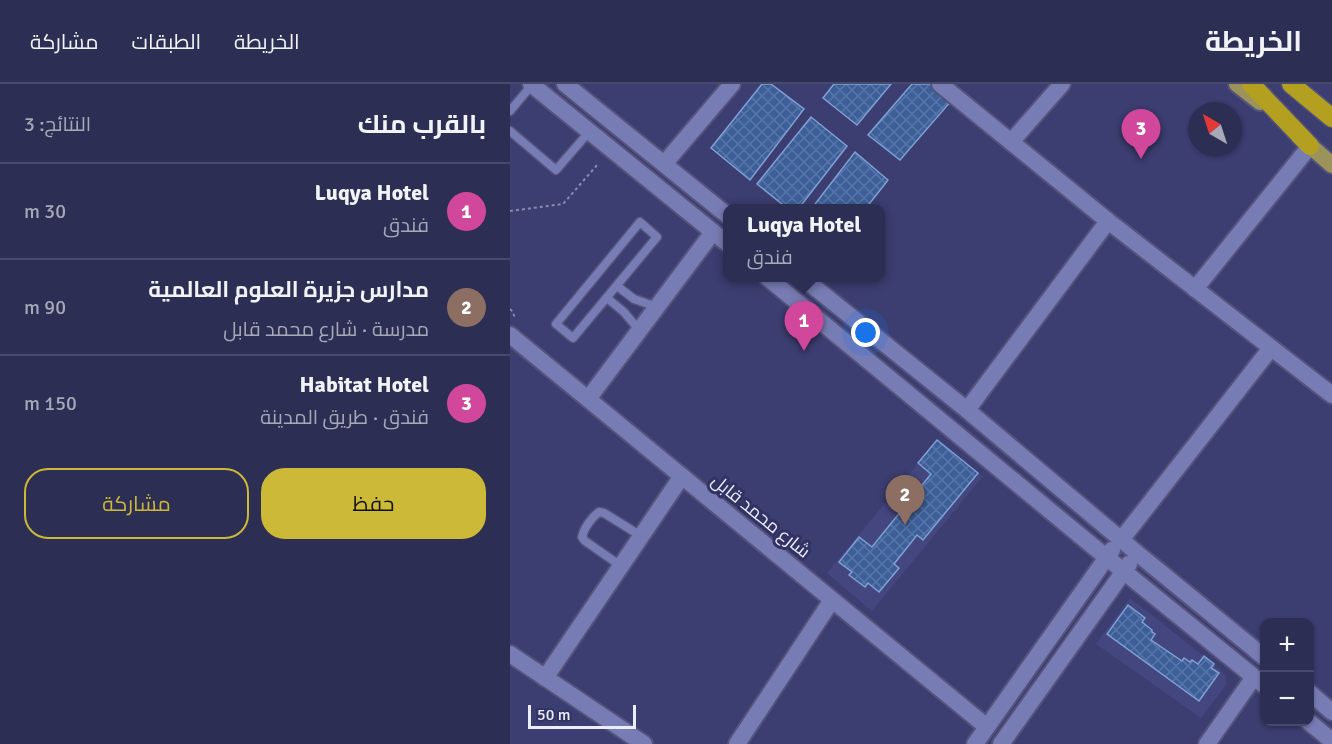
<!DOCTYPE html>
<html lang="ar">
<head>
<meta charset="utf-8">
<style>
  :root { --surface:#2d2e54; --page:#35365a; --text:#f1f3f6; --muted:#a7a8b8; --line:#484a6b; --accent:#cdb938 }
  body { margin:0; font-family:Signika,Cairo,sans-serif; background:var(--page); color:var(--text); direction:rtl }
  .controls { position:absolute; right:18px; bottom:18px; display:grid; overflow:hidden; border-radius:12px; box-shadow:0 2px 4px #0004 }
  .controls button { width:54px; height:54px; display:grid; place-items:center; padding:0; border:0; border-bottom:2px solid var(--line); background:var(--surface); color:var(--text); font:30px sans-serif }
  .compass { position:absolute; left:678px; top:18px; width:54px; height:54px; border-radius:50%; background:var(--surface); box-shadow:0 2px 4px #0004; rotate:321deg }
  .scale { position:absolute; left:18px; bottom:15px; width:108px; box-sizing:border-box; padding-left:6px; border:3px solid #ecedfa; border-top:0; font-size:16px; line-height:21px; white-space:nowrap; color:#ecedfa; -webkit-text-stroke:4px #323364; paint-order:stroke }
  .you { position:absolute; left:356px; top:249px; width:21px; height:21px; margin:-15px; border:4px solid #fff; border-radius:50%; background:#1a73e8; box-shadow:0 0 0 9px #1a73e833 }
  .badge { display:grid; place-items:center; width:39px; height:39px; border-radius:50%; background:var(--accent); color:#fff; font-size:20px; font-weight:700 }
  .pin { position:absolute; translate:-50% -50px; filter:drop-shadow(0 2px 3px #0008) }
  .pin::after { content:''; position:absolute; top:32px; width:21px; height:18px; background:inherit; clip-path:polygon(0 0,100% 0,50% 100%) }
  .popup { position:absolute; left:213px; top:120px; width:162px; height:78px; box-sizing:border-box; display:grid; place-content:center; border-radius:12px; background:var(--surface); filter:drop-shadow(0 2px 4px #0005); font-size:20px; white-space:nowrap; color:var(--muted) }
  .popup b { font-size:22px; color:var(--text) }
  .popup::after { content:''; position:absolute; left:50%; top:100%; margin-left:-12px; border:12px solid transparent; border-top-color:var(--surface) }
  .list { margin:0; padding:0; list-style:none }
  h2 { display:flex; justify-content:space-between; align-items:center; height:78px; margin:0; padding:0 24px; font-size:26px }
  h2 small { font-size:20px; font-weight:400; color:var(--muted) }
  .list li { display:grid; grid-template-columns:39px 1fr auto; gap:18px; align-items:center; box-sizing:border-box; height:96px; padding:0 24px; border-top:2px solid var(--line) }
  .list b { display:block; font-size:22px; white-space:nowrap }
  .list p { margin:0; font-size:20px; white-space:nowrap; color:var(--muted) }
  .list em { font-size:20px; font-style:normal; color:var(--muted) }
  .actions { display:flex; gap:12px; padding:18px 24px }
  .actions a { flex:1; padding:14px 0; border:2px solid var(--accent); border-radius:24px; text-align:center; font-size:21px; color:var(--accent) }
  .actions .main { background:var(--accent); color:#111 }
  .map { position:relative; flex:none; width:822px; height:660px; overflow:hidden; direction:ltr }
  header { display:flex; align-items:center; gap:36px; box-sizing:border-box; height:84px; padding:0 30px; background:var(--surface); border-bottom:2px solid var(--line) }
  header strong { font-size:28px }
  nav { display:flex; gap:33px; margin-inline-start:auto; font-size:21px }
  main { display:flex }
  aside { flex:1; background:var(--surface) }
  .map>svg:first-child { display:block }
  .built { fill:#44467f }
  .building { fill:url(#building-cross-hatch); stroke:#80a0d4; stroke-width:1.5 }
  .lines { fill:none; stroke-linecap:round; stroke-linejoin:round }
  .service-casing { stroke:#54537b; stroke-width:11 }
  .minor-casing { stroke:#54537b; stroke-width:20 }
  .tertiary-casing { stroke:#54537b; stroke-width:20 }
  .primary-casing { stroke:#54537b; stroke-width:20 }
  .motorway-casing { stroke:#54537b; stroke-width:21 }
  .path { stroke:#8a8bad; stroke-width:2; stroke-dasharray:3 3; stroke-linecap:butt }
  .service { stroke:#787cb4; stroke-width:8 }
  .minor { stroke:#787cb4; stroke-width:16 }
  .tertiary { stroke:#787cb4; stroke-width:16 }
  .primary { stroke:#9b925c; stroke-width:16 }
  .motorway { stroke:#b3a021; stroke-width:18 }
  .labels { text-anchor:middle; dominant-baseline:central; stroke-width:6; stroke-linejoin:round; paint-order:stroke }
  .street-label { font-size:18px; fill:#ecedfa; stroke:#323364 }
</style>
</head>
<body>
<header>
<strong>الخريطة</strong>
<nav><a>الخريطة</a><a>الطبقات</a><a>مشاركة</a></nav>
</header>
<main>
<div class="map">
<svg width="822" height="660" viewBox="0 0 822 660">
  <defs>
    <pattern id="building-cross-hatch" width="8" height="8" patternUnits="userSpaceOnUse" patternTransform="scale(1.5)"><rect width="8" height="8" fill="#3c5f99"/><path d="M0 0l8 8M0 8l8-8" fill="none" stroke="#5876a8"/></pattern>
  </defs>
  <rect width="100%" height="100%" fill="#3c3d70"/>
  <g class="built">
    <path d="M428 355 473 392 362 527 317 489Z"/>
    <path d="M620 514 704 580 716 592V601L691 634 586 560Z"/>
  </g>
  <g class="building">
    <path d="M252 0H261L294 25 240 96 201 64Z"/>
    <path d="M324 0H381L347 41 313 14Z"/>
    <path d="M402 0H420L442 16 390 76 358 51Z"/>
    <path d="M301 33 337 62 289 124H277L247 100Z"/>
    <path d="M345 68 378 96 356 124H302Z"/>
    <path d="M427 356 468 389 413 456 407 451 384 480 389 484 369 508 358 499 355 503 339 491 342 488 329 478 349 453 362 463 421 390 408 379Z"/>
    <path d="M618 521 635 534 632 538 642 546V548L645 550 641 556 672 577 674 574 680 578 682 576 688 580 694 572 704 580 701 584 709 589 689 617 597 550Z"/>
  </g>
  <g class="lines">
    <defs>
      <g id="service">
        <path d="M0 27 22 1"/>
        <path d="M0 47 46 86 79 48"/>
        <path d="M130 138 147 153 63 254 46 240Z"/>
        <path d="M107 202 124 215 147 223"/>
        <path d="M97 214 114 228 129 246"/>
        <path d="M111 482 75 457 72 453C74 444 82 433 89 428L94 429 131 452"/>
      </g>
      <g id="minor">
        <path d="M430 0 598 137 822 311"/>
        <path d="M501 58 552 0"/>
        <path d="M154 80 222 0"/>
        <path d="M685 205 800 62"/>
        <path d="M0 251 477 643"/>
        <path d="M78 315 203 148"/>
        <path d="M457 326 598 137"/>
        <path d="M611 456 761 264"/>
        <path d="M0 570 134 660"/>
        <path d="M35 594 172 392"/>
        <path d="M227 660 322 516"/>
        <path d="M697 660 744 593"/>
      </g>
      <g id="tertiary">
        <path d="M21 0 218 160"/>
        <path d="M55 0 218 132"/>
        <path d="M258 194 596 473 754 601"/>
        <path d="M293 194 457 326 627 469 754 573"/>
        <path d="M800 609 822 628"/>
        <path d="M799 638 822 657"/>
        <path d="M465 660 602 466"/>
        <path d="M491 660 619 480"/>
      </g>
      <g id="primary">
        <path d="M727 0 750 18"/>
        <path d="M790 53 822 81"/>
      </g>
      <g id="motorway">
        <path d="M741 0 800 62"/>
        <path d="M781 0 822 34"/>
      </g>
    </defs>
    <use href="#service" class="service-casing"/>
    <use href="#minor" class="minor-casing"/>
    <use href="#tertiary" class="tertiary-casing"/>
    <use href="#primary" class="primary-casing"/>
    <use href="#motorway" class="motorway-casing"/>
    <g class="path">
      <path d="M0 127 53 120 88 80"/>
      <path d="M0 225 3 228 5 235"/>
    </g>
    <use href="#service" class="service"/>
    <use href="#minor" class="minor"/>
    <use href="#tertiary" class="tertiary"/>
    <use href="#primary" class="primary"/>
    <use href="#motorway" class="motorway"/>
  </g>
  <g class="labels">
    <g class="street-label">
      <text transform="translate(251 432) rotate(39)">شارع محمد قابل</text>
    </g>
  </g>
</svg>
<div class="controls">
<button>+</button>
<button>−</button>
</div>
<svg class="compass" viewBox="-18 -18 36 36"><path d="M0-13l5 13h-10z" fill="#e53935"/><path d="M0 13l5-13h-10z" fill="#a7a8b8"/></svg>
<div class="scale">50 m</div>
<div class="you"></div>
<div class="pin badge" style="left:294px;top:267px;background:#d1479c">1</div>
<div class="popup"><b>Luqya Hotel</b>فندق</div>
<div class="pin badge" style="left:395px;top:441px;background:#8d6e63">2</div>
<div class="pin badge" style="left:631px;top:75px;background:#d1479c">3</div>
</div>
<aside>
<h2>بالقرب منك<small>النتائج: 3</small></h2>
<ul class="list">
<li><span class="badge" style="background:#d1479c">1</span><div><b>Luqya Hotel</b><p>فندق</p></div><em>30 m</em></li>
<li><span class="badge" style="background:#8d6e63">2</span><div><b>مدارس جزيرة العلوم العالمية</b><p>مدرسة · شارع محمد قابل</p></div><em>90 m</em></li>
<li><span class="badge" style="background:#d1479c">3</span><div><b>Habitat Hotel</b><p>فندق · طريق المدينة</p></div><em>150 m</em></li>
</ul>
<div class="actions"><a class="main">حفظ</a><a>مشاركة</a></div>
</aside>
</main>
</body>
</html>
